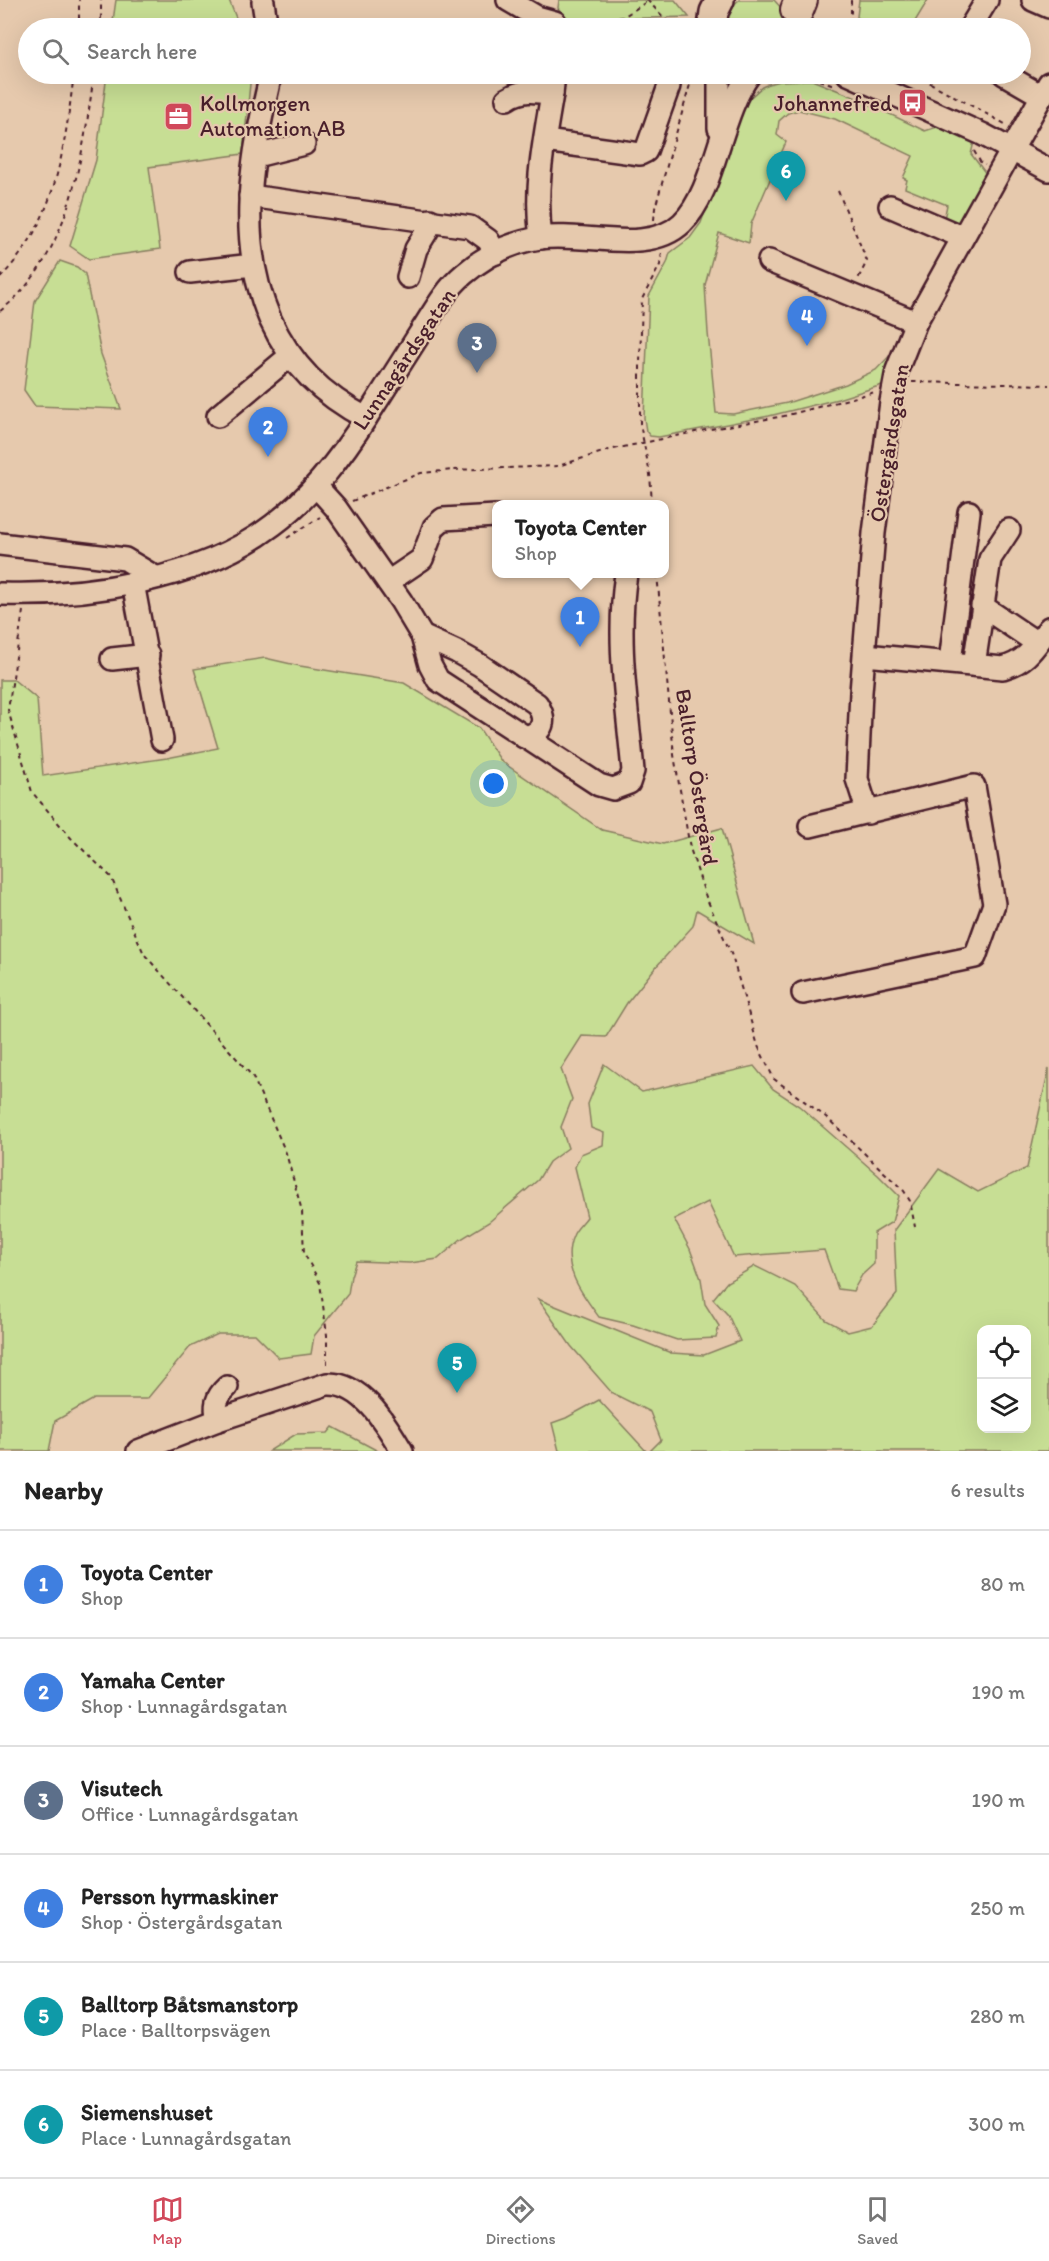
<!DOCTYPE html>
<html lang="en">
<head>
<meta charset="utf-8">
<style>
  :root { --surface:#fff; --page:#f2f2f2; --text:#222; --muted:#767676; --line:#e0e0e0; --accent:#d1495b }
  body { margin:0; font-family:Itim,sans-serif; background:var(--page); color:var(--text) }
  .controls { position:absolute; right:18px; bottom:18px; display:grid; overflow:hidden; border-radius:12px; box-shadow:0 6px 24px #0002 }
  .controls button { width:54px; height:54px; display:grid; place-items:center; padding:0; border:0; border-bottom:2px solid var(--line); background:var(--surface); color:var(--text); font:30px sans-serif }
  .you { position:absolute; left:494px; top:784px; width:21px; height:21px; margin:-15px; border:4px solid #fff; border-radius:50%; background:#1a73e8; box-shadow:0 0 0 9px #1a73e833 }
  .badge { display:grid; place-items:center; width:39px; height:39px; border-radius:50%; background:var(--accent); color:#fff; font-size:20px; font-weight:700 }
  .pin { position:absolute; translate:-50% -50px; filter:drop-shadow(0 2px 3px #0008) }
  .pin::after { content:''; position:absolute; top:32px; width:21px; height:18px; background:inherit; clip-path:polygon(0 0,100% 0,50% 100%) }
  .popup { position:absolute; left:492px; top:500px; width:177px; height:78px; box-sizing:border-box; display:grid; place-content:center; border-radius:12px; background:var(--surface); filter:drop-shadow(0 2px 4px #0005); font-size:20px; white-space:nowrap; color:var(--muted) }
  .popup b { font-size:22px; color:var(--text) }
  .popup::after { content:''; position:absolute; left:50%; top:100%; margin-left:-12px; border:12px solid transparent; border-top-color:var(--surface) }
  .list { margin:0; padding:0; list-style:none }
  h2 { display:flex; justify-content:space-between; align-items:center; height:78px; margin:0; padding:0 24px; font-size:26px }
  h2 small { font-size:20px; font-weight:400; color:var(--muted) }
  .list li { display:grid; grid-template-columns:39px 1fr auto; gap:18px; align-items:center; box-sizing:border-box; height:108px; padding:0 24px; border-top:2px solid var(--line) }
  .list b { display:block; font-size:22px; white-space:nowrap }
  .list p { margin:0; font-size:20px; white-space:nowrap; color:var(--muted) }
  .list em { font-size:20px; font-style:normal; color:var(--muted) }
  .icon { flex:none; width:33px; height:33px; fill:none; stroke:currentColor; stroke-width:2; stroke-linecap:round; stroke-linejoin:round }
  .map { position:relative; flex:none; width:1049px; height:1451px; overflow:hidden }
  .search { position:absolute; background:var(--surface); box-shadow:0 6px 24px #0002; left:18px; right:18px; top:18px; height:66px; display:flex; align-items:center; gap:15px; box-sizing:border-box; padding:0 21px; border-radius:33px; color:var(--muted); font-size:22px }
  .sheet { height:726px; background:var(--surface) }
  nav { display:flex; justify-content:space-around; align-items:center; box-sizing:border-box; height:84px; border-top:2px solid var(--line); background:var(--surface); font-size:16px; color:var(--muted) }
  nav a { display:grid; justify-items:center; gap:3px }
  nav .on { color:var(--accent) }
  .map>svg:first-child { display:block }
  .green { fill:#c7de94; stroke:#887e60; stroke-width:1.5; fill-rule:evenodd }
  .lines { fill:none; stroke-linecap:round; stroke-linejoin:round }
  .minor-casing { stroke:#4a1f2b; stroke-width:26 }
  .major-casing { stroke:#4a1f2b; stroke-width:32 }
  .highway-casing { stroke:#4a1f2b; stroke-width:36 }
  .path { stroke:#4a1f2b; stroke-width:2; stroke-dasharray:4.5 4.5; stroke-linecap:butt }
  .minor { stroke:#e6c9ad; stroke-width:21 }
  .major { stroke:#e6c9ad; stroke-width:27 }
  .highway { stroke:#e6c9ad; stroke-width:32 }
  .labels { text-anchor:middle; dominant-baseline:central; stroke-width:4.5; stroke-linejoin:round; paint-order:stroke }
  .poi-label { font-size:22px; fill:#4a1f2b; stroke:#e6c9ad; text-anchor:start }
  .street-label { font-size:22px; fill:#4a1f2b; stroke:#e6c9ad }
</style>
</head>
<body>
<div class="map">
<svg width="1049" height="1451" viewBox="0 0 1049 1451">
  <rect width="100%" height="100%" fill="#e6c9ad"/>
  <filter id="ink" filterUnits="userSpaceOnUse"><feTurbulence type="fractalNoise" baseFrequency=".0167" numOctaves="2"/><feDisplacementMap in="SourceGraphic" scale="12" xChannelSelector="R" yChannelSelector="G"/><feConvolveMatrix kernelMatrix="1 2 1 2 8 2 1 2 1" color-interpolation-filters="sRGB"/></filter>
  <g filter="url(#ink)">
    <g class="green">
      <path d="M116 0H229L240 28H112Z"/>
      <path d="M559 0H675L689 17 567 20 558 8Z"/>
      <path d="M739 0H774L785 12 787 28H726C726 17 730 7 739 0Z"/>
      <path d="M859 0H928L911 28H861L857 17Z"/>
      <path d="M107 74H251L243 154 149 167 160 249 89 259 70 246 96 160Z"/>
      <path d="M812 80 854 97 925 131 937 127 974 142 971 154 987 175 960 224 944 219 947 205 905 188 907 180 903 178 913 156 835 119 799 110 788 113 779 121 777 135 786 142 751 224 749 243 719 233 705 285 708 333 716 413 733 414 787 403 846 384 876 370 895 350 893 369 882 385 838 399 769 416 659 437 650 436 646 431 644 418 649 296 667 263 670 253 690 238 701 223 743 104 762 87 769 84 780 81Z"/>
      <path d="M60 261 77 267 85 274 101 354 121 409 35 406 24 390 35 301Z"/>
      <path d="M265 658 300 666 404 683 479 728 501 761 602 830 663 844 722 828 754 944 697 910 693 926 655 968 627 1003 606 1037 582 1036 561 1069 572 1099 561 1127 568 1148 549 1162 538 1180 489 1222 461 1239 438 1259 410 1263 356 1261 351 1276 348 1294 314 1336 311 1354 279 1358 255 1334H218L190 1347 147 1399H94L55 1421 49 1451H0V680H14L37 699 43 776 167 758 218 748 194 669Z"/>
      <path d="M604 1064 642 1092 754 1066 773 1089 799 1106 878 1175 899 1196 892 1222 874 1233V1264L862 1275 853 1291 838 1289 824 1250 734 1257 708 1202 674 1219 690 1249 701 1279 705 1304 719 1326 716 1338 677 1340 633 1325 599 1317C582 1294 560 1266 573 1236 575 1229 583 1223 587 1217L575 1167 581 1154 603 1145 604 1133 591 1128 588 1104Z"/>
      <path d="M1049 1068V1451H650L661 1440 650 1412 612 1393 571 1346 538 1299 671 1353 704 1355 740 1341 728 1315 713 1299 727 1282 755 1266 795 1286 826 1320 848 1332 872 1326 897 1294 894 1230 939 1169 978 1192 1027 1168ZM982 1330H1026V1428H982Z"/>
      <path d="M599 1400 646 1451H559L552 1423 566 1418Z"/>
      <path d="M333 1427 378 1451H269L296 1434 328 1433Z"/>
    </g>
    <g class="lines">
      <defs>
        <g id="minor">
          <path d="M508 0 537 17 555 22 556 28"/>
          <path d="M1033 0 1049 7"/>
          <path d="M263 2 267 28"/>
          <path d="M970 28 987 0"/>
          <path d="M271 74C252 156 235 238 270 319 291 365 322 395 366 418"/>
          <path d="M848 74 982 134 1049 170"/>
          <path d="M1004 74 1042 96"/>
          <path d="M552 94 554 74"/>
          <path d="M507 99C522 89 534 91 552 94 544 142 534 189 541 238"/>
          <path d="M719 128V74"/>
          <path d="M545 141 640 154 646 151 669 86 667 74"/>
          <path d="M256 156 304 144"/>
          <path d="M250 196 470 227 488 240 496 253"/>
          <path d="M890 206 962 237"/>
          <path d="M769 261 916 322"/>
          <path d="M190 272 253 265"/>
          <path d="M408 277 416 249 427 231 430 220"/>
          <path d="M218 416 290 356"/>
          <path d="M316 486 336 508 401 601 422 636 430 665 438 680 599 785 613 789 629 783 633 771C627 704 616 640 626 574"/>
          <path d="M0 544 125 559 155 577"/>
          <path d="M388 582 422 559 434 527 443 519 496 516"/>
          <path d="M133 583 162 740"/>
          <path d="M0 594C88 597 201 580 273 525 312 496 342 456 368 415 386 387 404 358 422 330 434 311 446 289 464 274 485 256 512 242 540 238 582 231 648 256 682 223 716 190 719 115 750 74"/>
          <path d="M982 606 1037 643"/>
          <path d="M422 636 457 652 480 665 537 704C547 720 544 733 524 737"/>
          <path d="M865 655 1003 668C1028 661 1034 647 1049 628"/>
          <path d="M112 659 148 655"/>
          <path d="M950 662 969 512"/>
          <path d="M974 665 990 559 1009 530"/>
          <path d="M868 813 857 779 861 692 874 533 891 402 897 370 916 322 1049 83"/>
          <path d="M803 993 975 957 994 904 974 786 810 826"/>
          <path d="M218 1420C214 1406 216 1397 227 1387"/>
          <path d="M138 1451 218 1420 327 1384C362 1382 386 1424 402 1451"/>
        </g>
        <path id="major" d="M712 28 714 12 720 0"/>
        <path id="highway" d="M797 10 801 0"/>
      </defs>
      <use href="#minor" class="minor-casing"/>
      <use href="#major" class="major-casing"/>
      <use href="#highway" class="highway-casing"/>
      <g class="path">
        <path d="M647 0 674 28"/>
        <path d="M851 0V18L854 28"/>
        <path d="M574 25 623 17 648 1"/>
        <path d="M79 28V0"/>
        <path d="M101 28V0"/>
        <path d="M914 74 1005 124"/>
        <path d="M766 82C790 75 811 76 834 85"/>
        <path d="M974 151 981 163 985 165"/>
        <path d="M838 191 867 261 858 279"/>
        <path d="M654 220 655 208 693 74"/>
        <path d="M0 278C57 220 64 150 74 74"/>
        <path d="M0 311C70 258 83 154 94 74"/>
        <path d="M912 382 1049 385"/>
        <path d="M352 501 421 473 453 470 558 466 609 450 700 431 784 416 875 392"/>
        <path d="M652 504 650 474 640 424V363L642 299 660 265 662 252"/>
        <path d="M287 538 320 517"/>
        <path d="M657 574 674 755 690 848 706 897 732 956 758 1046 774 1079 826 1117 904 1191 910 1201 915 1227"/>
        <path d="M23 611 8 710 32 792 71 838 111 877 144 954 253 1077 286 1153 302 1211 304 1253 320 1283 327 1335V1366"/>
      </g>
      <use href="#minor" class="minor"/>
      <use href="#major" class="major"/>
      <use href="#highway" class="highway"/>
    </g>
  </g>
  <defs>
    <symbol id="bus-square" viewBox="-11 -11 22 22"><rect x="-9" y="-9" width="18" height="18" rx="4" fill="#d1495b" stroke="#e6c9ad"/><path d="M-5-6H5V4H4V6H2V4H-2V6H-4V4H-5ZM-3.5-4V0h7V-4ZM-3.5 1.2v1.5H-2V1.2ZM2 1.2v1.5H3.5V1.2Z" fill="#fff"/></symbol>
    <symbol id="office-square" viewBox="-11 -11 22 22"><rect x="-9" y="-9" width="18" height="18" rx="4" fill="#d1495b" stroke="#e6c9ad"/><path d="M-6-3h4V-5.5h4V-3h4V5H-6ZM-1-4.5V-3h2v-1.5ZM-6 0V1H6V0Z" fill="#fff"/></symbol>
  </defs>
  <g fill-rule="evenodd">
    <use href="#bus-square" x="896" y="86" width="33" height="33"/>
    <use href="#office-square" x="162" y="100" width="33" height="33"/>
  </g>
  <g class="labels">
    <g class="poi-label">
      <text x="200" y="103">Kollmorgen<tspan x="200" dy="25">Automation AB</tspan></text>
      <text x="892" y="103" text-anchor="end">Johannefred</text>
    </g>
    <g class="street-label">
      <text transform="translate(404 359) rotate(-56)">Lunnagårdsgatan</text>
      <text transform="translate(889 443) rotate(-81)">Östergårdsgatan</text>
      <text transform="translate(697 777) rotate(81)">Balltorp Östergård</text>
    </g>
  </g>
</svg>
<div class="controls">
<button><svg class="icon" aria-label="locate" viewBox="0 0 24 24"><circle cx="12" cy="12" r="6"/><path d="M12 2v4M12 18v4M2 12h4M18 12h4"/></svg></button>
<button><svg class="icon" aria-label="layers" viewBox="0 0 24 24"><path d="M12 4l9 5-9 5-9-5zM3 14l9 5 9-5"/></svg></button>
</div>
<div class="you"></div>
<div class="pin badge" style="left:580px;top:647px;background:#3f7fe0">1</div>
<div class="popup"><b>Toyota Center</b>Shop</div>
<div class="pin badge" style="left:268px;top:457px;background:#3f7fe0">2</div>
<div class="pin badge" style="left:477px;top:373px;background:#5c6f8a">3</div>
<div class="pin badge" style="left:807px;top:346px;background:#3f7fe0">4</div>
<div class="pin badge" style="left:457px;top:1393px;background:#0f9aa8">5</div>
<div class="pin badge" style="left:786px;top:201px;background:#0f9aa8">6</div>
<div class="search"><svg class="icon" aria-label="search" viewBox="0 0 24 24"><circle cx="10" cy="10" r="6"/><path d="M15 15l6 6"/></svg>Search here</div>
</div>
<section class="sheet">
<h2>Nearby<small>6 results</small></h2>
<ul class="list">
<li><span class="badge" style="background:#3f7fe0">1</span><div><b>Toyota Center</b><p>Shop</p></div><em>80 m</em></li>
<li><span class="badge" style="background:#3f7fe0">2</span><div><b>Yamaha Center</b><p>Shop · Lunnagårdsgatan</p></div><em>190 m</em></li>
<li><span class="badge" style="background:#5c6f8a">3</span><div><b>Visutech</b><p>Office · Lunnagårdsgatan</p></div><em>190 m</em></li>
<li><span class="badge" style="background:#3f7fe0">4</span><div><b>Persson hyrmaskiner</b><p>Shop · Östergårdsgatan</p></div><em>250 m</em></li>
<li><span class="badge" style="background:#0f9aa8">5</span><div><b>Balltorp Båtsmanstorp</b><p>Place · Balltorpsvägen</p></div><em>280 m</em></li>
<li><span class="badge" style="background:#0f9aa8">6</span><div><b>Siemenshuset</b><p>Place · Lunnagårdsgatan</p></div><em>300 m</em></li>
</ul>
</section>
<nav>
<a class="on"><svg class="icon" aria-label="map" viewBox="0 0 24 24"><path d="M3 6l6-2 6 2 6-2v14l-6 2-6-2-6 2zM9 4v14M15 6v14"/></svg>Map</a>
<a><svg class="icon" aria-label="directions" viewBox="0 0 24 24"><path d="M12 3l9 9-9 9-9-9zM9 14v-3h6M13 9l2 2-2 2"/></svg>Directions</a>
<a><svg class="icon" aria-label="saved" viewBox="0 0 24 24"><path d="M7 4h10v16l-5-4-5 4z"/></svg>Saved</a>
</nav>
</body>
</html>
